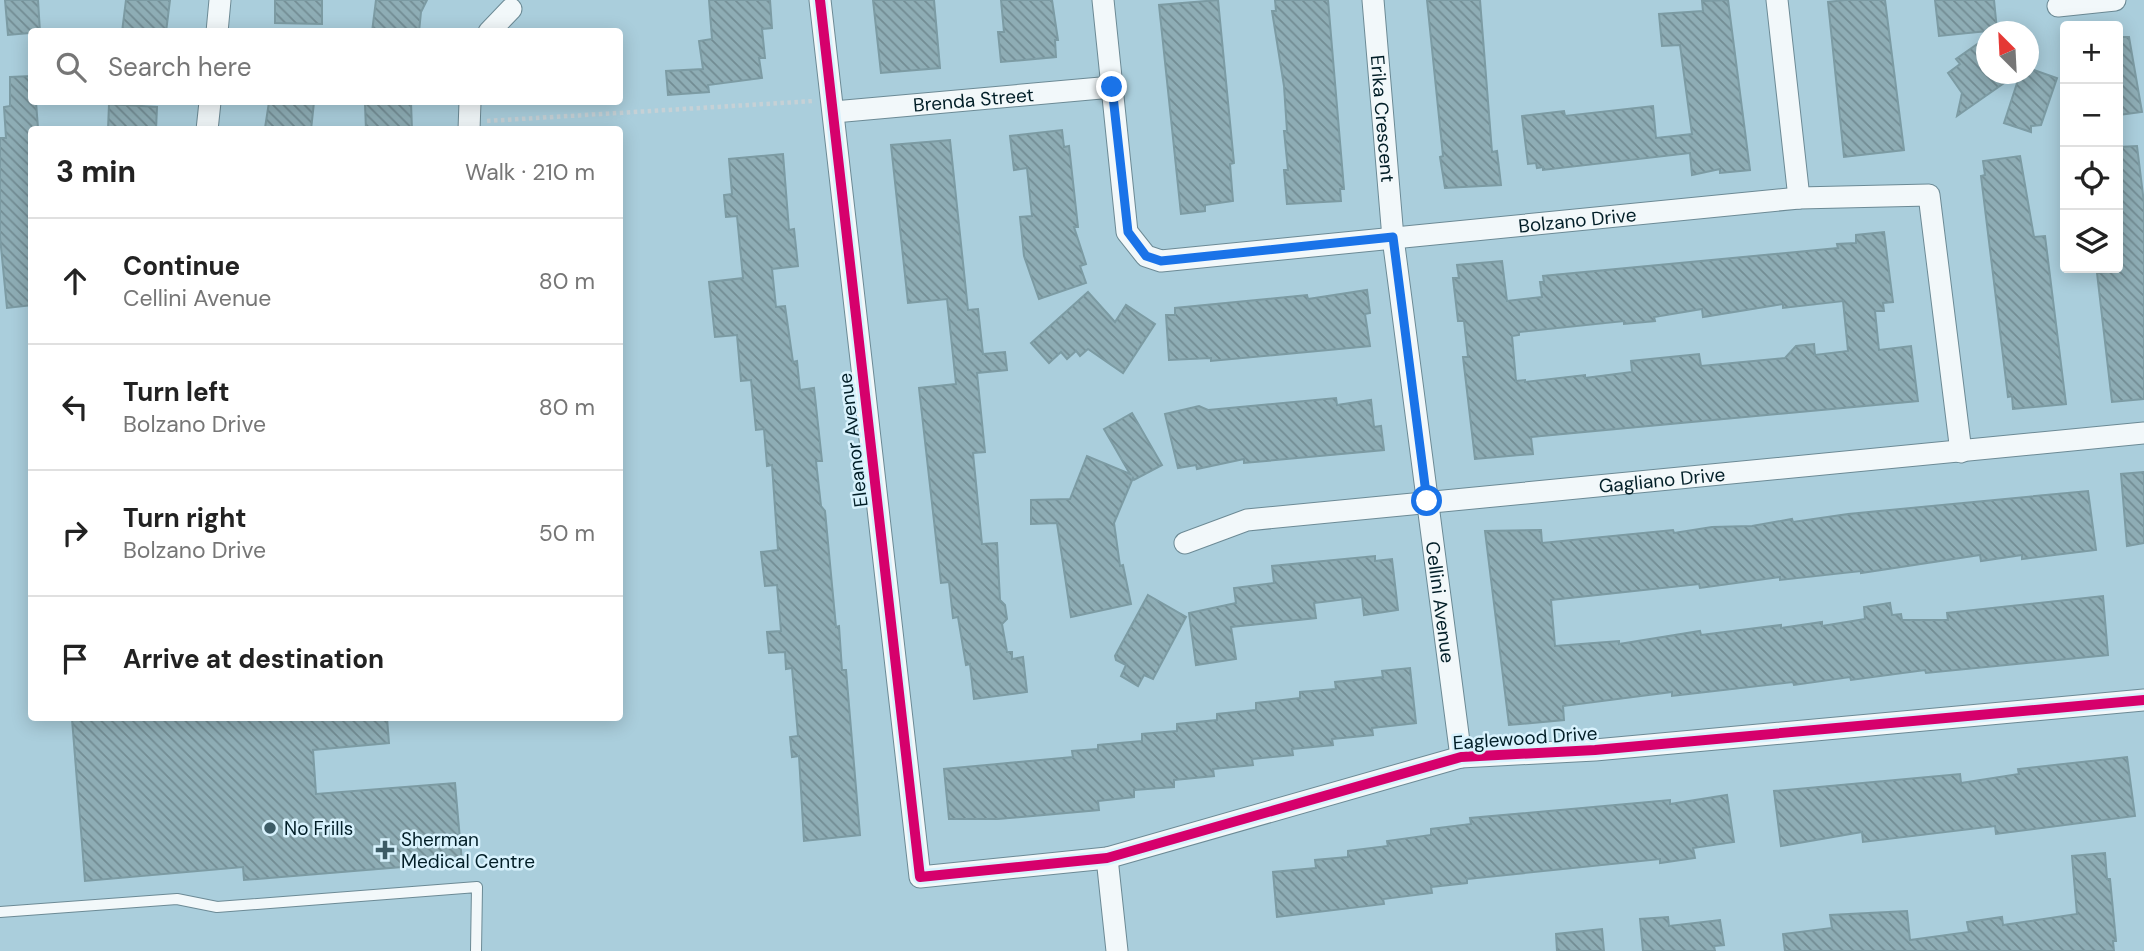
<!DOCTYPE html>
<html lang="en">
<head>
<meta charset="utf-8">
<style>
  :root { --surface:#fff; --page:#f2f2f2; --text:#222; --muted:#767676; --line:#e0e0e0 }
  body { margin:0; font-family:"DM Sans",sans-serif; background:var(--page); color:var(--text) }
  .controls { position:absolute; right:21px; top:21px; display:grid; overflow:hidden; border-radius:7px; box-shadow:0 4px 18px #0003 }
  .controls button { width:63px; height:63px; display:grid; place-items:center; padding:0; border:0; border-bottom:2px solid var(--line); background:var(--surface); color:var(--text); font:35px sans-serif }
  .compass { position:absolute; left:1976px; top:21px; width:63px; height:63px; border-radius:50%; background:var(--surface); box-shadow:0 4px 18px #0003; rotate:336deg }
  .stop { position:absolute; width:21px; height:21px; margin:-16px; border:5px solid #1a73e8; border-radius:50%; background:#fff }
  .stop.end { background:#1a73e8; border-color:#fff; box-shadow:0 2px 7px #0008 }
  .list { margin:0; padding:0; list-style:none }
  h2 { display:flex; justify-content:space-between; align-items:center; height:91px; margin:0; padding:0 28px; font-size:30px }
  h2 small { font-size:23px; font-weight:400; color:var(--muted) }
  .list li { display:grid; grid-template-columns:46px 1fr auto; gap:21px; align-items:center; box-sizing:border-box; height:126px; padding:0 28px; border-top:2px solid var(--line) }
  .list b { display:block; font-size:26px; white-space:nowrap }
  .list p { margin:0; font-size:23px; white-space:nowrap; color:var(--muted) }
  .list em { font-size:23px; font-style:normal; color:var(--muted) }
  .icon { flex:none; width:38px; height:38px; fill:none; stroke:currentColor; stroke-width:2; stroke-linecap:round; stroke-linejoin:round }
  .map { position:relative; flex:none; width:2144px; height:951px; overflow:hidden }
  .search { position:absolute; background:var(--surface); box-shadow:0 4px 18px #0003; left:28px; top:28px; width:595px; height:77px; display:flex; align-items:center; gap:18px; box-sizing:border-box; padding:0 24px; border-radius:7px; color:var(--muted); font-size:26px }
  .panel { position:absolute; background:var(--surface); box-shadow:0 4px 18px #0003; left:28px; top:126px; width:595px; height:595px; border-radius:7px }
  .map>svg:first-child { display:block }
  .building { fill:url(#building-back-hatch); stroke:#7c9ba3; stroke-width:2; fill-rule:evenodd }
  .lines { fill:none; stroke-linecap:round; stroke-linejoin:round }
  .lane-casing { stroke:#6c8a95; stroke-width:12 }
  .street-casing { stroke:#6c8a95; stroke-width:23 }
  .path { stroke:#c6d1d6; stroke-width:4.5; stroke-dasharray:3.5 3.5; stroke-linecap:butt }
  .lane { stroke:#f2f8fa; stroke-width:10 }
  .street { stroke:#f2f8fa; stroke-width:21 }
  .cycleway-casing { stroke:#d8f2fd; stroke-width:15 }
  .cycleway { stroke:#d6006c; stroke-width:10 }
  .route { stroke:#1a73e8; stroke-width:9 }
  .poi-dot { fill:#3d5c66; stroke:#d8f2fd; stroke-width:2.5 }
  .labels { text-anchor:middle; dominant-baseline:central; stroke-width:5; stroke-linejoin:round; paint-order:stroke }
  .street-label { font-size:19px; fill:#021e27; stroke:#d8f2fd }
  .poi-label { font-size:19px; fill:#021e27; stroke:#d8f2fd; text-anchor:start }
</style>
</head>
<body>
<div class="map">
<svg width="2144" height="951" viewBox="0 0 2144 951">
  <defs>
    <pattern id="building-back-hatch" width="6" height="6" patternUnits="userSpaceOnUse" patternTransform="scale(1.75)"><rect width="6" height="6" fill="#8eadb5"/><path d="M-1 5l2 2M0 0l6 6M5-1l2 2" fill="none" stroke="#728c93"/></pattern>
  </defs>
  <rect width="100%" height="100%" fill="#aacedc"/>
  <g class="building">
    <path d="M5 0H38L40 32 8 35Z"/>
    <path d="M126 0H170L166 32H122Z"/>
    <path d="M275 0H322V24L275 23Z"/>
    <path d="M376 0H427L421 12 419 32H372Z"/>
    <path d="M709 0H770L772 28 762 29 765 58H759L762 78 708 85 709 92 668 95 666 71 703 69 699 41 712 39Z"/>
    <path d="M873 0H934L940 68 881 73Z"/>
    <path d="M1001 0H1052L1058 40H1055L1056 57 1001 62 998 32H1004Z"/>
    <path d="M1218 0 1234 163 1230 164 1233 201 1205 205V211L1181 214 1159 5Z"/>
    <path d="M1275 0H1328L1344 189H1340L1341 201 1287 204 1284 170H1288L1284 131H1287L1284 86 1272 11H1276Z"/>
    <path d="M1427 0H1480L1492 152 1497 151 1501 185 1445 188 1440 157 1443 156Z"/>
    <path d="M1728 0 1750 170 1720 173V169L1692 175 1690 153 1543 170V167L1537 168 1536 163 1528 164 1522 116 1564 111 1565 116 1653 106 1656 138 1692 134 1680 45 1662 46 1659 14 1703 11 1702 1Z"/>
    <path d="M1845 0H1885L1904 150 1844 157 1828 2Z"/>
    <path d="M1935 0H1994L1997 30 1939 36Z"/>
    <path d="M2118 37H2129L2142 112 2118 115Z"/>
    <path d="M1986 38V74H2017L1957 116 1962 93 1948 73 1960 64 1956 59Z"/>
    <path d="M2028 68 2057 78 2041 125 2031 126V132L2004 123 2020 74H2028Z"/>
    <path d="M32 76V102H36L38 128 32 129V305L7 308 0 237V138H6L4 107 10 106V77Z"/>
    <path d="M269 102H314L311 130 265 128Z"/>
    <path d="M411 102 412 130H366L365 104Z"/>
    <path d="M109 104 157 107 156 130H108Z"/>
    <path d="M1062 130 1064 147 1069 146 1078 227H1074L1086 264 1080 266 1086 283 1039 299 1024 256 1020 217 1032 216 1027 168 1014 170 1010 136Z"/>
    <path d="M950 140 968 310 978 309 983 354 1005 352 1007 370 977 373 985 452 973 453 982 544 997 543 1000 600 1005 605 1007 619 1002 624 1007 652H1012V659L1023 657 1027 692 974 699 970 664 966 665 958 617 953 618 949 582 941 583 919 388 956 384 947 299 908 303 891 145Z"/>
    <path d="M2137 146 2144 203V399L2112 402 2097 273 2118 271V147Z"/>
    <path d="M783 154 789 230 794 229 798 266 772 269 776 307 785 306 793 362 797 361 800 390 814 388 822 461H816L821 506 825 511 836 627 839 626 842 670H846L860 835 804 841 799 756 792 757 790 737 798 736 792 668 786 669 785 652 769 653 767 632 781 631 777 585 765 586 761 552 778 550 772 465 767 466 764 429 756 430 751 380 741 381 737 335 715 337 709 282 743 278 737 216 726 217 724 195 732 194 729 159Z"/>
    <path d="M2020 156 2034 237 2045 236 2066 404 2013 409 2012 396 2008 397 1981 176 1985 175 1983 161Z"/>
    <path d="M1884 232 1893 302 1883 303 1884 311H1875L1879 350 1911 346 1918 401 1531 437 1533 454 1475 459 1463 357H1468L1464 321H1458L1453 278H1459L1457 265 1502 261 1507 301 1542 297 1540 282H1544L1543 276 1838 248 1837 244 1856 243V235ZM1843 301 1848 351 1815 355 1814 344 1796 346 1785 358 1701 366 1699 354 1631 361 1632 372 1585 378V375L1525 382V380L1516 381 1512 336 1519 335V332L1624 321V324L1655 321 1654 317 1702 309 1703 317 1783 304V308Z"/>
    <path d="M1367 290 1370 313 1365 314 1370 346 1211 361V358L1169 360 1166 315H1175V308L1307 295 1308 299Z"/>
    <path d="M1088 292 1115 322 1126 305 1155 324 1123 373 1088 349 1080 356 1076 351 1067 359 1061 352 1049 363 1031 343Z"/>
    <path d="M1336 398 1337 405 1371 400 1374 427 1381 426 1384 450 1244 463V459L1197 469 1196 465 1178 468 1165 414 1199 406 1208 410Z"/>
    <path d="M1132 413 1162 465 1134 480 1133 478 1114 523 1120 566 1123 565 1131 604 1071 617 1057 523 1031 524V500L1070 499 1087 456 1130 474 1104 429Z"/>
    <path d="M2144 472V543L2127 546 2121 474Z"/>
    <path d="M2088 491 2096 550 2022 559V555L1981 561 1980 555 1861 573V571L1780 580V577L1700 588 1699 584 1551 600 1555 646 1619 641V644L1700 631 1701 635 1781 625V628L1822 622V626L1865 619 1864 607 1890 603 1892 615 1901 614 1902 620H1948L1947 613 2103 596 2108 655 1926 673 1925 670 1851 680 1850 677 1794 685 1793 682 1672 696V692L1563 706 1564 720 1509 725 1485 531 1541 530 1542 543 1673 530 1674 533 1712 527 1752 526 1792 519 1793 522 1848 514Z"/>
    <path d="M1375 556V561L1392 559 1398 610 1364 615 1362 597 1314 603 1316 618 1231 627 1236 659 1196 665 1189 613 1236 603 1234 588 1274 583 1272 566Z"/>
    <path d="M1148 595 1186 617 1153 679 1144 675 1138 686 1121 676 1126 665 1116 660 1115 656Z"/>
    <path d="M1410 668 1416 723 1372 728 1373 735 1332 739 1333 745 1292 749 1293 755 1252 759 1253 765 1213 769 1214 776 1174 780V787L1134 790V797L1098 801 1099 810 998 819H949L944 769 1073 757 1072 751 1098 749V745L1142 741V734L1177 731V724L1217 720V714L1256 710V703L1300 698V692L1336 689 1335 682 1383 677 1382 671Z"/>
    <path d="M85 718H387L389 743 313 750 316 794 455 783 462 862 244 880 243 867 85 881 72 719Z"/>
    <path d="M2127 757 2135 816 1996 834 1995 826 1863 842 1862 832 1781 846 1774 791 1960 774 1961 783 2019 774 2018 769Z"/>
    <path d="M1727 795 1734 842 1693 848 1695 858 1660 863V859L1467 879V883L1431 887 1432 893 1383 899 1384 904 1277 917 1273 872 1316 868 1315 860 1348 857V851L1388 846 1387 841 1431 835V829L1471 824 1470 818 1670 800V804Z"/>
    <path d="M2105 853 2107 879H2110L2116 941H2113L2114 951H1785L1783 934 1832 928 1830 915 1907 911 1910 940 1969 932 1967 922 2002 917 2003 925 2077 914 2072 856Z"/>
    <path d="M1668 917 1669 926 1720 920 1724 945 1714 946 1715 951H1643L1640 919Z"/>
    <path d="M1602 929 1604 951H1557L1556 934Z"/>
  </g>
  <g class="lines">
    <defs>
      <path id="lane" d="M0 912 177 899 217 907 477 887 476 951"/>
      <g id="street">
        <path d="M820 0 920 877 1107 858 1461 757 1595 750 2144 700"/>
        <path id="s1" d="M1103 0 1127 232 1146 256 1161 261 1799 198 1929 195 1961 452"/>
        <path id="s2" d="M1373 0 1393 238 1461 757"/>
        <path d="M1777 0 1799 198"/>
        <path d="M2058 6 2115 0"/>
        <path d="M217 32 220 0"/>
        <path d="M489 32 511 9"/>
        <path id="s3" d="M834 112 1112 87"/>
        <path d="M207 130 210 102"/>
        <path d="M469 130 470 102"/>
        <path id="s4" d="M1185 543 1247 520 2144 433"/>
        <path d="M1107 858 1117 951"/>
      </g>
    </defs>
    <use href="#lane" class="lane-casing"/>
    <use href="#street" class="street-casing"/>
    <path class="path" d="M487 121 814 101"/>
    <use href="#lane" class="lane"/>
    <use href="#street" class="street"/>
    <defs>
      <path id="cycleway" d="M820 0 920 877 1107 858 1461 757 1595 750 2144 700"/>
    </defs>
    <use href="#cycleway" class="cycleway-casing"/>
    <use href="#cycleway" class="cycleway"/>
  </g>
  <g class="lines">
    <path class="route" d="M1112 87 1128 232 1146 256 1161 261 1393 237 1427 501"/>
  </g>
  <g class="poi-dot">
    <circle cx="270" cy="828" r="7"/>
    <path d="M381.5 839.5h7v7h7v7h-7v7h-7v-7h-7v-7h7z"/>
  </g>
  <g class="labels">
    <g class="street-label">
      <text stroke="none"><textPath href="#s3" startOffset="140">Brenda Street</textPath></text>
      <text stroke="none"><textPath href="#s2" startOffset="119">Erika Crescent</textPath></text>
      <text stroke="none"><textPath href="#s1" startOffset="698">Bolzano Drive</textPath></text>
      <text transform="translate(853 440) rotate(-97)">Eleanor Avenue</text>
      <text stroke="none"><textPath href="#s4" startOffset="483">Gagliano Drive</textPath></text>
      <text stroke="none"><textPath href="#s2" startOffset="606">Cellini Avenue</textPath></text>
      <text transform="translate(1525 738) rotate(-4)">Eaglewood Drive</text>
    </g>
    <g class="poi-label">
      <text x="284" y="828">No Frills</text>
      <text x="401" y="839">Sherman<tspan x="401" dy="22">Medical Centre</tspan></text>
    </g>
  </g>
</svg>
<div class="controls">
<button>+</button>
<button>−</button>
<button><svg class="icon" aria-label="locate" viewBox="0 0 24 24"><circle cx="12" cy="12" r="6"/><path d="M12 2v4M12 18v4M2 12h4M18 12h4"/></svg></button>
<button><svg class="icon" aria-label="layers" viewBox="0 0 24 24"><path d="M12 4l9 5-9 5-9-5zM3 14l9 5 9-5"/></svg></button>
</div>
<svg class="compass" viewBox="-18 -18 36 36"><path d="M0-13l5 13h-10z" fill="#e53935"/><path d="M0 13l5-13h-10z" fill="#767676"/></svg>
<div class="stop" style="left:1427px;top:501px"></div>
<div class="stop end" style="left:1112px;top:87px"></div>
<div class="search"><svg class="icon" aria-label="search" viewBox="0 0 24 24"><circle cx="10" cy="10" r="6"/><path d="M15 15l6 6"/></svg>Search here</div>
<section class="panel">
<h2>3 min<small>Walk · 210 m</small></h2>
<ul class="list">
<li><svg class="icon" aria-label="ahead" viewBox="0 0 24 24"><path d="M12 20V5M6 11l6-6 6 6"/></svg><div><b>Continue</b><p>Cellini Avenue</p></div><em>80 m</em></li>
<li><svg class="icon" aria-label="left" viewBox="0 0 24 24"><path d="M17 20v-9H6M10 6l-5 5 5 5"/></svg><div><b>Turn left</b><p>Bolzano Drive</p></div><em>80 m</em></li>
<li><svg class="icon" aria-label="right" viewBox="0 0 24 24"><path d="M7 20v-9h11M14 6l5 5-5 5"/></svg><div><b>Turn right</b><p>Bolzano Drive</p></div><em>50 m</em></li>
<li><svg class="icon" aria-label="arrive" viewBox="0 0 24 24"><path d="M6 21V4h12l-3 4 3 4H6"/></svg><div><b>Arrive at destination</b></div></li>
</ul>
</section>
</div>
</body>
</html>
